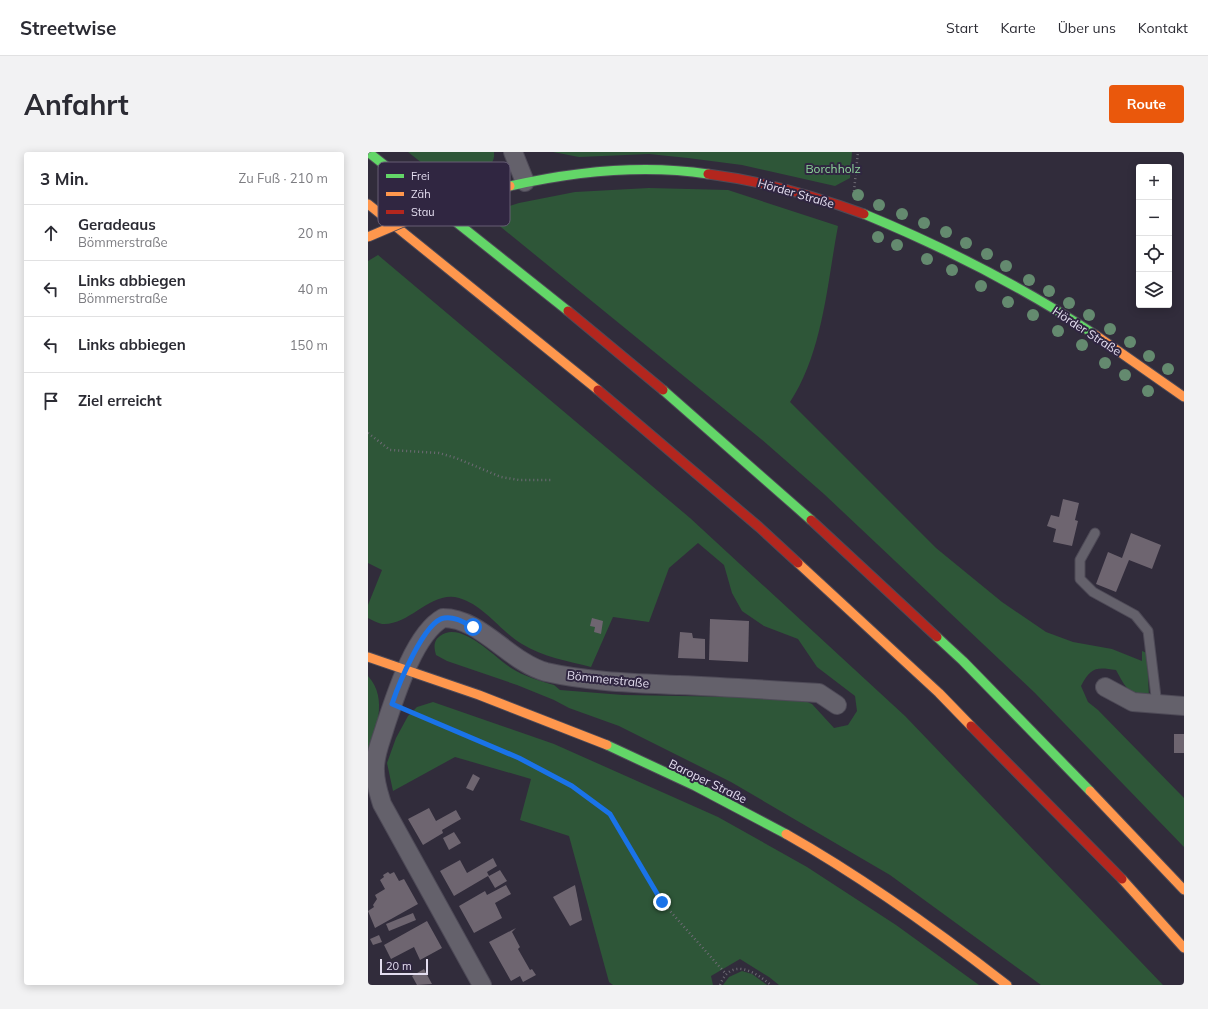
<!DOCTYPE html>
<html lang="de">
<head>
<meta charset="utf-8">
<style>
  :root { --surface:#fff; --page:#f2f2f3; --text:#2b2b33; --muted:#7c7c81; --line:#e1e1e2; --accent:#ea580c }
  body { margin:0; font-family:Mulish,sans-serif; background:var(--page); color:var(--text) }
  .controls { position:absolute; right:12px; top:12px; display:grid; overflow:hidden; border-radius:4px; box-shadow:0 2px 10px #0003 }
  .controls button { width:36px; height:36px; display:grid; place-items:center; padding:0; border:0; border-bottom:1px solid var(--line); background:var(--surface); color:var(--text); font:20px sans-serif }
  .scale { position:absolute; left:12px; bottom:10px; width:48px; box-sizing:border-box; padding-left:4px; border:2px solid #e3ddef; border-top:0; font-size:11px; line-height:14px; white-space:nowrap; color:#e3ddef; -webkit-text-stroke:3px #302641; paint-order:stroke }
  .stop { position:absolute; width:12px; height:12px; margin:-9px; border:3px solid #1a73e8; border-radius:50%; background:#fff }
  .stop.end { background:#1a73e8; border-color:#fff; box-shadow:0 1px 4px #0008 }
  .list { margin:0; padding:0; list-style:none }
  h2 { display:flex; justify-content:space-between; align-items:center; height:52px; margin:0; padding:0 16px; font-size:17px }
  h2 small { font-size:13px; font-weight:400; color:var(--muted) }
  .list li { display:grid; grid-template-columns:26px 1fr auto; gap:12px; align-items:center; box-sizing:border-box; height:56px; padding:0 16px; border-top:1px solid var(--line) }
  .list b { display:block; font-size:15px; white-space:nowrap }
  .list p { margin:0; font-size:13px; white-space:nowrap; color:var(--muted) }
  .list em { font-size:13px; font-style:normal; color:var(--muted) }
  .icon { flex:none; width:22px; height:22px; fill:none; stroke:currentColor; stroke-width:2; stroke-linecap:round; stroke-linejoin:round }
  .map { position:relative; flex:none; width:816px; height:833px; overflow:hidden; border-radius:4px }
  header { display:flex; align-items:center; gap:24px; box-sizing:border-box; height:56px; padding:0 20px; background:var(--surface); border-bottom:1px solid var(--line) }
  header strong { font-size:19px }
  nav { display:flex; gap:22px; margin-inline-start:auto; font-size:14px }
  .intro { display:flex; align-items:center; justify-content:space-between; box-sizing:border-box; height:96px; padding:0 24px }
  h1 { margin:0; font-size:28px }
  .button { padding:10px 18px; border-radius:4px; background:var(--accent); color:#fff; font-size:14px; font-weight:700 }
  main { display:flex; gap:24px; padding:0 24px }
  aside { flex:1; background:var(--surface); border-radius:4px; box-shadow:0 2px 10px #0003 }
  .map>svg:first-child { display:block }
  .green { fill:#2e5638 }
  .building { fill:#6e6570 }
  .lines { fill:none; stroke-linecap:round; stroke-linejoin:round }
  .lane-casing { stroke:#4e4a57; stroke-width:11 }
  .street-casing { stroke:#4e4a57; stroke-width:20 }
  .fast-casing { stroke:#4e4a57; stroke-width:11 }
  .slow-casing { stroke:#4e4a57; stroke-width:11 }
  .jam-casing { stroke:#4e4a57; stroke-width:11 }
  .path { stroke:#6e6b75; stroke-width:2.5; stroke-dasharray:1 3; stroke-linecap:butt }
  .lane { stroke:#64616b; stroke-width:9 }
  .street { stroke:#64616b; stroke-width:18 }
  .fast { stroke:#63d668; stroke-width:9 }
  .slow { stroke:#ff974d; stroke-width:9 }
  .jam { stroke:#b3261e; stroke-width:9 }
  .slow-bridge-casing { stroke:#4e4a57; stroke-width:11; stroke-linecap:butt }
  .slow-bridge { stroke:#ff974d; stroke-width:9 }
  .tree { fill:#648a6f }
  .route { stroke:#1a73e8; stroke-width:5 }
  .labels { text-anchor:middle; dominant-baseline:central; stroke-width:4; stroke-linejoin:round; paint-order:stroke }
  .park-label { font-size:12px; fill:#8ed79a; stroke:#302641 }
  .street-label { font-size:12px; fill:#e3ddef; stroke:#302641 }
  .key { fill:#302641; stroke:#665d75; stroke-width:1 }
  .key-label { font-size:11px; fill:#e3ddef }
</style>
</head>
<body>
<header>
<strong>Streetwise</strong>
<nav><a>Start</a><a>Karte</a><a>Über uns</a><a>Kontakt</a></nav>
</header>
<div class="intro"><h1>Anfahrt</h1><a class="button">Route</a></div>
<main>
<aside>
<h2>3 Min.<small>Zu Fuß · 210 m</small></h2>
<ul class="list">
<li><svg class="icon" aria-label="ahead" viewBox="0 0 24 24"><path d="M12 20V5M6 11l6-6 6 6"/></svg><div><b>Geradeaus</b><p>Bömmerstraße</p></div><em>20 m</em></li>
<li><svg class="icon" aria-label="left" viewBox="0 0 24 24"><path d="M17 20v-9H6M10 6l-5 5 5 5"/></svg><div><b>Links abbiegen</b><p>Bömmerstraße</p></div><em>40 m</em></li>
<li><svg class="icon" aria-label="left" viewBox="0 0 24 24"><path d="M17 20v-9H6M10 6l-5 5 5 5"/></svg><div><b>Links abbiegen</b></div><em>150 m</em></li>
<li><svg class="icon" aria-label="arrive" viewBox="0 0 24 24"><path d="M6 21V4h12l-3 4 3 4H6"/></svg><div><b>Ziel erreicht</b></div></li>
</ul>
</aside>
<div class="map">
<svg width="816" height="833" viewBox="0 0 816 833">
  <rect width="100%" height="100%" fill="#312c3b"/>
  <g class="green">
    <path d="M40 0H126C129 22 93 27 78 30Z"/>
    <path d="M185 0H484L482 26 467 34 374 13 320 6 281 2 211 5Z"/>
    <path d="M281 36 360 38 470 74C459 132 455 200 422 250L568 396 634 450 678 480 705 490 744 497 774 509V499L779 501 781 546C760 542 758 536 748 518 728 515 723 515 713 534L720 550 730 558 816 646V695L667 541 456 342 393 287 117 62 151 51 207 40Z"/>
    <path d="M10 103 322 366 537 564 795 833H673L522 723 363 630 251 574 201 556 186 548 149 533 79 509 68 503C66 496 65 489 72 484 93 468 126 505 143 516 155 524 172 529 186 533L192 538 255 543 430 546 444 552 466 576 480 573 489 559 487 544 449 515 430 487 396 474 374 459 364 441 356 413 330 391 301 416 281 470 245 465 223 515C200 509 175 505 154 492 132 479 116 453 91 446 63 438 42 474 14 472 10 471 4 468 0 466V453L14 418 0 411V109Z"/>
    <path d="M0 524C21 547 7 579 0 604Z"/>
    <path d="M65 550 186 592 350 665 439 715 528 773 611 833H411L401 825 372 807 343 824 345 833H245L241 830 201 684 152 668 163 627 87 605 25 639 19 611 28 586 40 564 49 555Z"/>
    <path d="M374 819 384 822 399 833H355L361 825Z"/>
  </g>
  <g class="building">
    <path d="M695 347 711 351 707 368 710 369 704 394 685 390 688 377 679 374 683 363 691 365Z"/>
    <path d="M763 381 793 393 784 417 761 408 748 440 728 432 740 400 754 406Z"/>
    <path d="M224 466 235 469 233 482 226 480 227 475 222 474Z"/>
    <path d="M342 467 381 469 380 510 341 508Z"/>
    <path d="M312 480 324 481 325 486 337 487V507L310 506Z"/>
    <rect x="806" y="582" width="10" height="19"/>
    <path d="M105 622 112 626 105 639 98 636Z"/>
    <path d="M61 656 68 669 88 658 93 667 74 678 75 681 55 693 40 667Z"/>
    <path d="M86 680 93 691 81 698 75 686Z"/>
    <path d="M125 706 129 714 119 720 121 724 132 718 139 729 127 736 120 724 86 744 72 719 92 708 99 721Z"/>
    <path d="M20 720 22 722 26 720 31 729 36 727 50 752 7 776 0 759 6 755 5 753 9 747 7 743 17 737 12 728 16 725 15 723Z"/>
    <path d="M138 733 143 742 127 751 134 766 106 781 91 754 117 739 119 743Z"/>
    <path d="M207 733 214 768 202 774 185 745Z"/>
    <path d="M45 761 48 768 21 779 18 772Z"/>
    <path d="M59 769 74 796 52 808 46 795 23 807 16 793Z"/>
    <path d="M148 776 144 780 152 795 150 797 162 818 164 817 168 823 155 830 152 824 143 829 121 790Z"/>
    <path d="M11 783 14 790 5 793 2 787Z"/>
    <path d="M56 817 64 832 49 833 44 824Z"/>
  </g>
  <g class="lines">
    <defs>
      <path id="lane" d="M727 381 712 408V427L725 440 767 463 780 479 789 553"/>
      <g id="street">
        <path d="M145 0 157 30"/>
        <path d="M737 535 765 550 816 554"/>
        <path d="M114 833 14 652C11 642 7 631 7 619 6 604 13 589 17 575 27 545 46 482 75 466 113 466 141 510 178 520 222 530 267 531 311 533 358 535 404 538 451 541L469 553"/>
      </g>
      <g id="fast">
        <path d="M0 0 200 159"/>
        <path d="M142 34C208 19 274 12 340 22"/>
        <path d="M496 62C576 95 653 134 726 182"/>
        <path d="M295 238 443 368"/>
        <path d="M569 485 595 509 722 639"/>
        <path d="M239 593 327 634 418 682"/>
      </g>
      <g id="slow">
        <path d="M0 52 230 238"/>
        <path d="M726 182 816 245"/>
        <path d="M430 411 571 541 603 574"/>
        <path d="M0 505 111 543 239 593"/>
        <path d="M722 639 816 738"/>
        <path d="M418 682C496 726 568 778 639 833"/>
        <path d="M754 727 816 796"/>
      </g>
      <g id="jam">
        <path d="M340 22C394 29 445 43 496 62"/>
        <path d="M200 159 295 238"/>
        <path d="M230 238 391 375 430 411"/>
        <path d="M443 368 569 485"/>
        <path d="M603 574 754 727"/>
      </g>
    </defs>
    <use href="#lane" class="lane-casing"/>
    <use href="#street" class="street-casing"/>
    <use href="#fast" class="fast-casing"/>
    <use href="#slow" class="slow-casing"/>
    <use href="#jam" class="jam-casing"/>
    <g class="path">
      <path d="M486 39 490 0"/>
      <path d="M0 281 22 298 71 301 88 306 133 325 151 328H185"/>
      <path d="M39 559 151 606 204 634 242 661 294 750 358 822"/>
      <path d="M352 833C363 805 386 819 403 833"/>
    </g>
    <use href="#lane" class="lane"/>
    <use href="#street" class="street"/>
    <use href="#fast" class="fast"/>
    <use href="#slow" class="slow"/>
    <use href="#jam" class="jam"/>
    <defs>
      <path id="slow-bridge" d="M0 85 68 56 142 34"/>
    </defs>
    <use href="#slow-bridge" class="slow-bridge-casing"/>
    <use href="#slow-bridge" class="slow-bridge"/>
  </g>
  <g class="tree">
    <circle cx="490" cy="43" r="6"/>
    <circle cx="511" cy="53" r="6"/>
    <circle cx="534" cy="62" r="6"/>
    <circle cx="556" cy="71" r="6"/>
    <circle cx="578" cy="80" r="6"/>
    <circle cx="510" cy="85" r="6"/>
    <circle cx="598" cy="91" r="6"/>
    <circle cx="529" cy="93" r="6"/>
    <circle cx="619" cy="102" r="6"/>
    <circle cx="559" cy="107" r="6"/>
    <circle cx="638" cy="114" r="6"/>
    <circle cx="584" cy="118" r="6"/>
    <circle cx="661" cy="128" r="6"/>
    <circle cx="613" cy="134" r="6"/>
    <circle cx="681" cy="139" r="6"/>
    <circle cx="640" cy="150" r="6"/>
    <circle cx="701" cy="151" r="6"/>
    <circle cx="665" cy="163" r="6"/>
    <circle cx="721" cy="163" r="6"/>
    <circle cx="742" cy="177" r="6"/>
    <circle cx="690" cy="179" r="6"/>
    <circle cx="762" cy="190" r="6"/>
    <circle cx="714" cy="193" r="6"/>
    <circle cx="781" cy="204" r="6"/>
    <circle cx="737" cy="211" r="6"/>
    <circle cx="800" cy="217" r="6"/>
    <circle cx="757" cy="223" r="6"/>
    <circle cx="780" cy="239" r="6"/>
  </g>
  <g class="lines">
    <path class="route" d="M105 475C97 471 87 464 76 466 56 469 30 534 24 552L151 606 204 634 242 662 294 750"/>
  </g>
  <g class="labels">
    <g class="park-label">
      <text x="465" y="16">Borchholz</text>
    </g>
    <g class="street-label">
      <text transform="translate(428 41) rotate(16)">Hörder Straße</text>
      <text transform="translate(719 179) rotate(33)">Hörder Straße</text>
      <text transform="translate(240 527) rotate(6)">Bömmerstraße</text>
      <text transform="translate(340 629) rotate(26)">Baroper Straße</text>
    </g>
  </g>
  <rect x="10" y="10" width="132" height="64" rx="6" class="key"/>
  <rect x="18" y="22" width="18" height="4" fill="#63d668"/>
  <rect x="18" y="40" width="18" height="4" fill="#ff974d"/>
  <rect x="18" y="58" width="18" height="4" fill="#b3261e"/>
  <g class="key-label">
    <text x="43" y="28">Frei</text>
    <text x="43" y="46">Zäh</text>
    <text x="43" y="64">Stau</text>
  </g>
</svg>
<div class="controls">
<button>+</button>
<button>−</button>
<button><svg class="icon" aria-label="locate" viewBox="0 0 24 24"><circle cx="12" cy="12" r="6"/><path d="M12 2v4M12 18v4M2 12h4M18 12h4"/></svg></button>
<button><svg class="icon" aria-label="layers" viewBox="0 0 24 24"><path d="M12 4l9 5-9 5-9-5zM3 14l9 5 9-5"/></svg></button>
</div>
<div class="scale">20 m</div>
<div class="stop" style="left:105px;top:475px"></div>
<div class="stop end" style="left:294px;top:750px"></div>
</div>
</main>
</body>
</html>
